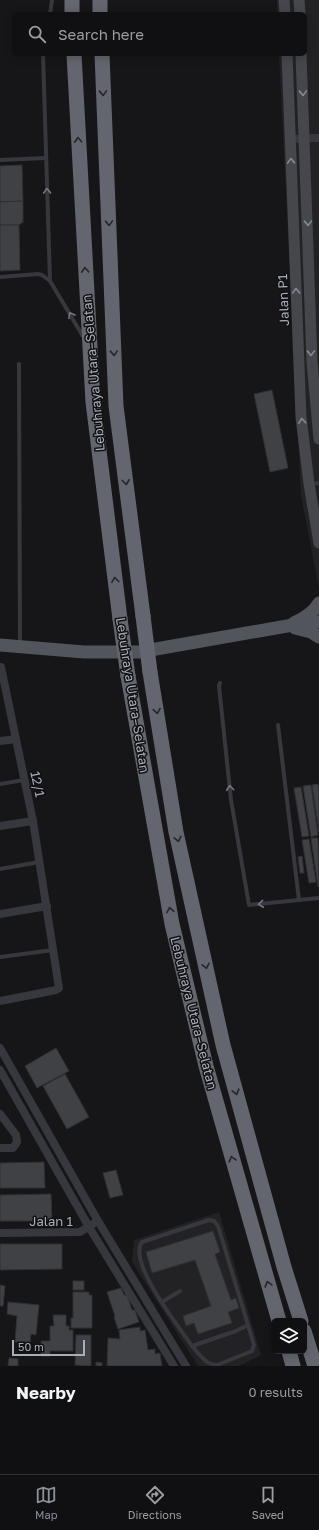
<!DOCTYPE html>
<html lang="en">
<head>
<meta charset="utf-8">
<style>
  :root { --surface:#101012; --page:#1e1e20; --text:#f1f3f6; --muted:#9c9d9f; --line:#303032; --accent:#8c9099 }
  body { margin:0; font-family:"Golos Text",sans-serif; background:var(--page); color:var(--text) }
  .controls { position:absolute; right:12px; bottom:12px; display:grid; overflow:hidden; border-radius:6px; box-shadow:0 2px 10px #0003 }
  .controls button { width:36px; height:36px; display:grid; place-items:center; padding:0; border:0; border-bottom:1px solid var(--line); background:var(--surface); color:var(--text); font:20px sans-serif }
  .scale { position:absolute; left:12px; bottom:10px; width:73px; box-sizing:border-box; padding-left:4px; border:2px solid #a8adb8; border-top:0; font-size:11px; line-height:14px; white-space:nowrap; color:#a8adb8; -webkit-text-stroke:3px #111113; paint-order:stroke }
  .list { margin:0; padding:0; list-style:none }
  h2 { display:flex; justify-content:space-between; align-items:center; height:52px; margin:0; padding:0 16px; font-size:17px }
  h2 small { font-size:13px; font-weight:400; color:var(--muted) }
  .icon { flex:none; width:22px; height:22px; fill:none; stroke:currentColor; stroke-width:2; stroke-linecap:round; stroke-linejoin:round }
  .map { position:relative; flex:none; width:319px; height:1366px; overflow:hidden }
  .search { position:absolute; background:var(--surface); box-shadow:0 2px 10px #0003; left:12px; right:12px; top:12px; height:44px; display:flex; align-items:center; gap:10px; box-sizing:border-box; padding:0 14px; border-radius:6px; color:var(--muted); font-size:15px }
  .sheet { height:108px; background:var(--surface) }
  nav { display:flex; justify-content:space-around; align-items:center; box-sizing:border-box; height:56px; border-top:1px solid var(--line); background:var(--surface); font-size:11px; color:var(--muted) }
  nav a { display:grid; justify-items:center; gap:2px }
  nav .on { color:var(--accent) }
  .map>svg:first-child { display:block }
  .built { fill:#222225 }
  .building { fill:#404145; stroke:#303034 }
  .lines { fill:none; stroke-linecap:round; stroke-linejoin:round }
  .lane { stroke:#37383d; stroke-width:4 }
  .street { stroke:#37383d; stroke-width:8 }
  .secondary { stroke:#45474d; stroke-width:11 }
  .primary { stroke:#53555c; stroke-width:13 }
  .highway { stroke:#63666e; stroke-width:15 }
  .highway-bridge { stroke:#63666e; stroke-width:15 }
  .oneway { stroke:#26262a }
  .oneway2 { stroke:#858993 }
  .oneway3 { stroke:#757881 }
  .labels { text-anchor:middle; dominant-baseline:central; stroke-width:3; stroke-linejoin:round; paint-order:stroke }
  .street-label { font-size:13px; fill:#a8adb8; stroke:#111113 }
</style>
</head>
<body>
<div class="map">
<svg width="319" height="1366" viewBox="0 0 319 1366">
  <rect width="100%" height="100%" fill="#161618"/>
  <g class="built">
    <path d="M277 0H319V588L301 496 279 54H305V14H277Z"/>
    <path d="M219 1212 261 1355 239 1366H198L132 1262 134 1240Z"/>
  </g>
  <g class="building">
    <path d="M22 165 23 201 0 202V166Z"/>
    <path d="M23 201V222L19 225H0V202Z"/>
    <path d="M0 225H19L20 270 0 271Z"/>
    <path d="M272 390 288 468 270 472 254 394Z"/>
    <path d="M318 784 319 791V832L312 785Z"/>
    <path d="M311 785 318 835 311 837 303 786Z"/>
    <path d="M301 787 309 836 302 837 294 788Z"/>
    <path d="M311 838H318L319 887H318Z"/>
    <path d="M309 839 316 882 309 883 302 840Z"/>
    <path d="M302 856 304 873H300L298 857Z"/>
    <path d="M56 1048 69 1071 37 1088 25 1066Z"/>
    <path d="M65 1074 89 1117 67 1129 43 1086Z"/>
    <path d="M44 1162 45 1188H0V1163Z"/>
    <path d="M116 1170 123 1195 110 1198 103 1173Z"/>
    <path d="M51 1194 52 1221H0V1195Z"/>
    <path d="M213 1231 220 1252 215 1254 231 1300 236 1298 239 1308 228 1312 232 1323 198 1334 194 1323 186 1326 183 1316 211 1306 195 1260 152 1273 146 1252Z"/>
    <path d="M0 1244H62V1269L0 1270Z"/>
    <rect x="73" y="1281" width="11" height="9"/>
    <path d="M0 1285 5 1286 3 1306H0Z"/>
    <path d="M121 1288 124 1295H127L132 1310H135L139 1322 118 1329 114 1317 115 1316 107 1292Z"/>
    <path d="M73 1292H89V1295H92V1328H71V1318H73Z"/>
    <path d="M8 1302 39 1305 36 1335 31 1334 30 1343 15 1342 17 1316 7 1314Z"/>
    <path d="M53 1315H66V1326H69V1330H73V1351H50V1356H41V1341H50V1326H54Z"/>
    <path d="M140 1327V1331L145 1330 148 1350 155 1349V1354L160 1353 162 1366H107L108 1338 120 1339 119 1330Z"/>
    <path d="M76 1335H91V1366L75 1365Z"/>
    <path d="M9 1358 18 1359V1366H8Z"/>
    <path d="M96 1362 102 1363V1366H96Z"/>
  </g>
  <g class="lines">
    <g class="lane">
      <path d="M50 14 52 0"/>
      <path d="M43 54 50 281 84 338"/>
      <path d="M0 160 46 158"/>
      <path d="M0 277 38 274 42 275 50 281"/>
      <path d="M19 364 20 645"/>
      <path d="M310 484 319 483"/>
      <path d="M220 683 219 686 231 800 249 905 319 898"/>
      <path d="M278 725 299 900"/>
      <path d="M0 784 24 780"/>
      <path d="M0 869 39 862"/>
      <path d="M0 957 53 950"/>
      <path d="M209 1220 214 1221 218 1226 248 1325 236 1331 192 1346C180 1328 127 1262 142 1242Z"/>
      <path d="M162 1302 180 1291"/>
      <path d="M192 1346C199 1354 206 1365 217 1365L252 1351 254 1345 248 1325"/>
    </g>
    <g class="street">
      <path d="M290 139 319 138"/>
      <path d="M0 741 16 739"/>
      <path d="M0 826 33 821"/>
      <path d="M0 914 47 906"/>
      <path d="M0 1001 56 990 59 988 33 821 1 667"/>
      <path d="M0 1048 98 1221 186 1366"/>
      <path d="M0 1070 89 1227 174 1366"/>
      <path d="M0 1114 16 1135 17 1142 13 1148H0"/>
      <path d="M0 1233 80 1232 93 1224"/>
    </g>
    <g class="secondary">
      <path d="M284 0 285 14"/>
      <path d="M299 0 300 14"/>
      <path d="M287 54 301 417 309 484 319 543"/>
      <path d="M301 54 312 362 319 439"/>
    </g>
    <g class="primary">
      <path d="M294 623C305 618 313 613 319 603"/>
      <path d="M295 628 311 632 319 637"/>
      <path d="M0 645 84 652H139L287 626 319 622"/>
    </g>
    <g class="highway">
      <path d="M72 0V14"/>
      <path d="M100 0V14"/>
      <path d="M74 54 93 402 120 619"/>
      <path d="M102 54 116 406 143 616"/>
      <path d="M150 672 176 832 223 1045 284 1267 301 1321"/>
      <path d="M128 676 172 924 206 1066 279 1321"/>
      <path d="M304 1331 315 1366"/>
      <path d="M289 1351 293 1366"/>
    </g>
    <g class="highway-bridge">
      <path d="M143 616 150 672"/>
      <path d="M120 619 128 676"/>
    </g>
  </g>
  <defs><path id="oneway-chevron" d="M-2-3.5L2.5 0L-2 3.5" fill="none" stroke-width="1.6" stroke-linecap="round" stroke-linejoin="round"/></defs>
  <g class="oneway">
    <use href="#oneway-chevron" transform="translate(103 93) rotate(88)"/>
    <use href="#oneway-chevron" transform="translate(78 140) rotate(-93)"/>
    <use href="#oneway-chevron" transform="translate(109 223) rotate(88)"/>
    <use href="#oneway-chevron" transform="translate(85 270) rotate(-93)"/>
    <use href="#oneway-chevron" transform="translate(114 353) rotate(88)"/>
    <use href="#oneway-chevron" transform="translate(126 482) rotate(83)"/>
    <use href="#oneway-chevron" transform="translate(115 580) rotate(-97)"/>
    <use href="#oneway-chevron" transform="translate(157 711) rotate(81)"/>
    <use href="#oneway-chevron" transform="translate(178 839) rotate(77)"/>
    <use href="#oneway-chevron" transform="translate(170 910) rotate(-100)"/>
    <use href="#oneway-chevron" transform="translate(206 966) rotate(77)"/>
    <use href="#oneway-chevron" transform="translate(236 1092) rotate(75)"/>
    <use href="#oneway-chevron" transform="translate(232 1159) rotate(-106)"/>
    <use href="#oneway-chevron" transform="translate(268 1284) rotate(-106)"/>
  </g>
  <g class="oneway2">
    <use href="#oneway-chevron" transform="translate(303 93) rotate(88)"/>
    <use href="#oneway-chevron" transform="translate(291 161) rotate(-92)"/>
    <use href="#oneway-chevron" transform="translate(308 223) rotate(88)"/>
    <use href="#oneway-chevron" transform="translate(296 291) rotate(-92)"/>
    <use href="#oneway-chevron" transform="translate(311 353) rotate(88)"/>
    <use href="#oneway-chevron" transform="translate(302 421) rotate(-96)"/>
  </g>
  <g class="oneway3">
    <use href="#oneway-chevron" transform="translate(47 191) rotate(-92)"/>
    <use href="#oneway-chevron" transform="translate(71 315) rotate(-119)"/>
    <use href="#oneway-chevron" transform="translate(230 788) rotate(-95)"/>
    <use href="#oneway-chevron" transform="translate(261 904) rotate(174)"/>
  </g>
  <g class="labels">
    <g class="street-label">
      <text transform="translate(283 300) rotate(-92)">Jalan P1</text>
      <text transform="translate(93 373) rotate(-95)">Lebuhraya Utara–Selatan</text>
      <text transform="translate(133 695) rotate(81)">Lebuhraya Utara–Selatan</text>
      <text transform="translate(38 784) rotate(78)">12/1</text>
      <text transform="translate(194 1013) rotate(76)">Lebuhraya Utara–Selatan</text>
      <text x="51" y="1221">Jalan 1</text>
    </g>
  </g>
</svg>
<div class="controls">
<button><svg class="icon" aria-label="layers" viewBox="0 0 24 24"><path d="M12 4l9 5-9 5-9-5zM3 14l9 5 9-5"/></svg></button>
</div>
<div class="scale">50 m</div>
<div class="search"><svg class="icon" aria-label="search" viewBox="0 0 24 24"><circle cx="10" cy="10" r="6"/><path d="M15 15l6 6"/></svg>Search here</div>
</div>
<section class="sheet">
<h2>Nearby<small>0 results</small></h2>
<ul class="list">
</ul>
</section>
<nav>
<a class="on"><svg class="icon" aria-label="map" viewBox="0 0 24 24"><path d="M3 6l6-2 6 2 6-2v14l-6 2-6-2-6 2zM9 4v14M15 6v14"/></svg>Map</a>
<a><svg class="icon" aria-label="directions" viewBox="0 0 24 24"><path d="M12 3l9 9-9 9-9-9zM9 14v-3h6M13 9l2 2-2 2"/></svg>Directions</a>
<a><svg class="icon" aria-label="saved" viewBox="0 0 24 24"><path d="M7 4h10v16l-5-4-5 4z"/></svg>Saved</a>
</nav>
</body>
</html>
